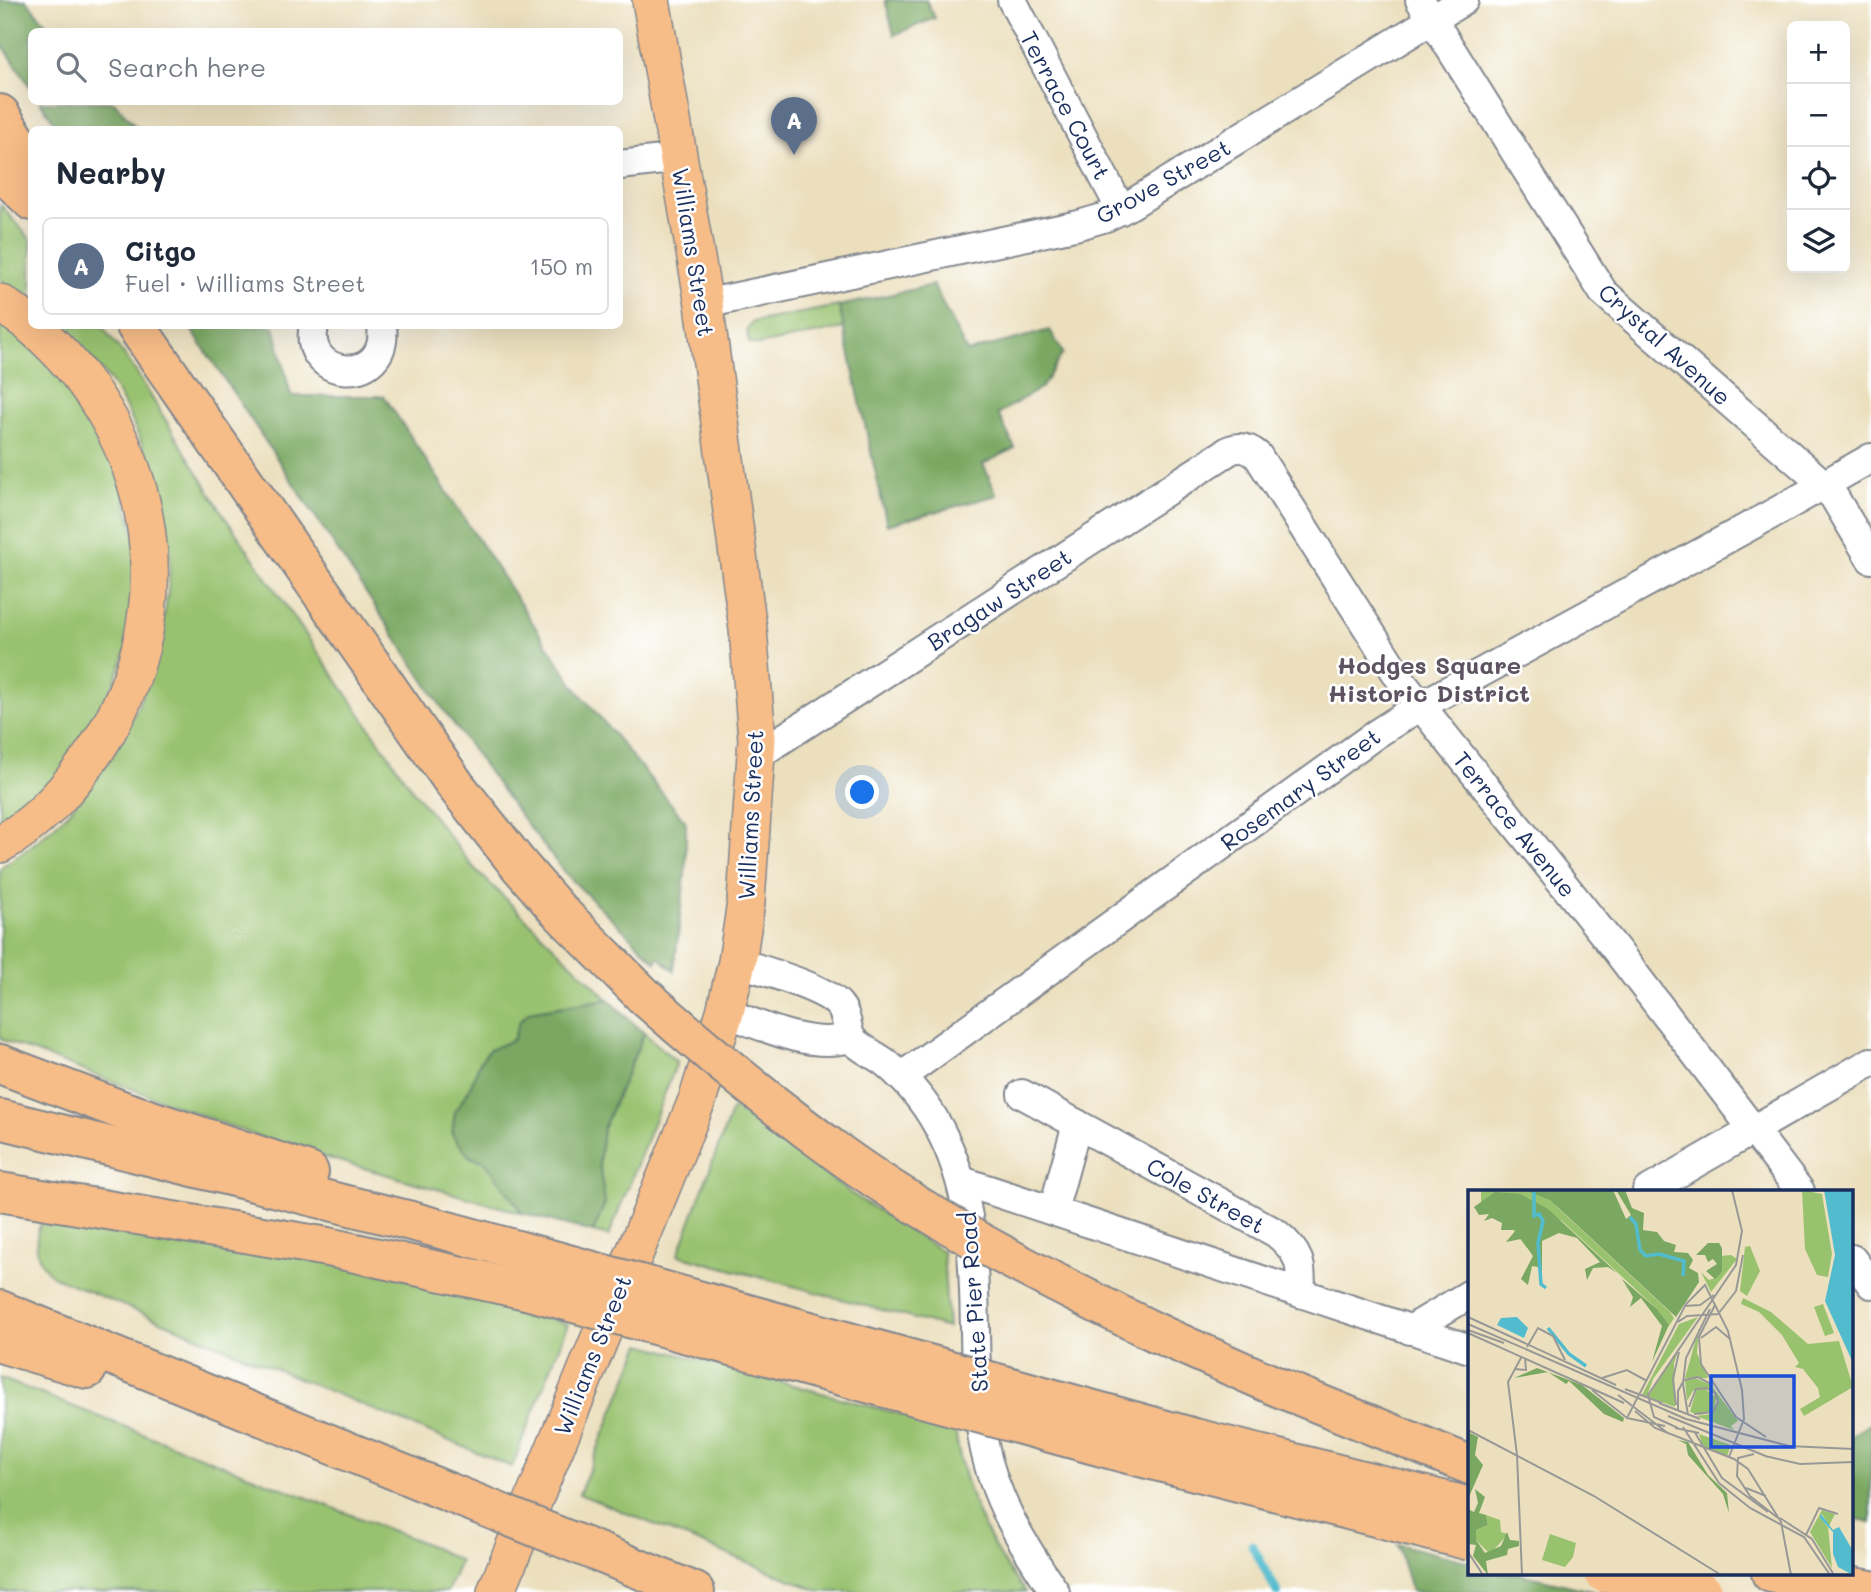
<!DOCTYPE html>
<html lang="en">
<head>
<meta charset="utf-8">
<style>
  :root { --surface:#fff; --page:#f6f6f7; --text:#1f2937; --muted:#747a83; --line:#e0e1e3; --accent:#1f6fb2 }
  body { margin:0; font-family:Mali,sans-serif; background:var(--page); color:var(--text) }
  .controls { position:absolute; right:21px; top:21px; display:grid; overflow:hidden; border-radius:10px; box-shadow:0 7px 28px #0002 }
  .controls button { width:63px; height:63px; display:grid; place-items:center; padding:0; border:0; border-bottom:2px solid var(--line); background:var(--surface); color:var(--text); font:35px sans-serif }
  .you { position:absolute; left:863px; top:793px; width:24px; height:24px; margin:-18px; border:5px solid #fff; border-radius:50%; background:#1a73e8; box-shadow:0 0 0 10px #1a73e833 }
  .badge { display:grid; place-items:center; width:46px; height:46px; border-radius:50%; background:var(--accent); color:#fff; font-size:23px; font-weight:700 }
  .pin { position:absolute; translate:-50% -58px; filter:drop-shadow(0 2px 4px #0008) }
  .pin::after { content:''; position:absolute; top:37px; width:24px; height:21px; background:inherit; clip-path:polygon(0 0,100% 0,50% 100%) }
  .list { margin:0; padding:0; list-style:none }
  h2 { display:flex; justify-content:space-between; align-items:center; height:91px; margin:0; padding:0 28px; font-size:30px }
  h2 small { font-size:23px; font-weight:400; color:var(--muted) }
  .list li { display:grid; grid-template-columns:46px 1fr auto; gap:21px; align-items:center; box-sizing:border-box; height:98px; margin:0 14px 14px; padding:0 14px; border:2px solid var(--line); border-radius:10px }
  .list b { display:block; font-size:26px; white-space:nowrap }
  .list p { margin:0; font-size:23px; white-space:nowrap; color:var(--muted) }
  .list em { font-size:23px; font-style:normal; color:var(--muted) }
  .icon { flex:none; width:38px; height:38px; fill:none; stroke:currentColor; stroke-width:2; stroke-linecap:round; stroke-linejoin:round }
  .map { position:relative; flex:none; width:1871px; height:1592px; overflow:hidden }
  .search { position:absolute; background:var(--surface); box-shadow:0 7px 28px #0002; left:28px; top:28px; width:595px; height:77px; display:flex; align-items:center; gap:18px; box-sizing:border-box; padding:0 24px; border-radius:10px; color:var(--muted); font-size:26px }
  .panel { position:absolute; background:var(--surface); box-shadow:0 7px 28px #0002; left:28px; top:126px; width:595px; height:203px; border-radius:10px }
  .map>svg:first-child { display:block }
  .green { fill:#99c26f; stroke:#5a7866; stroke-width:2 }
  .forest { fill:#7aa862; stroke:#4a6c60; stroke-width:2 }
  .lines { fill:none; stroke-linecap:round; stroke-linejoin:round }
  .stream { stroke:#52bcce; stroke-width:9 }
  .minor-casing { stroke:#83878e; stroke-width:32 }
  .major-casing { stroke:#83878e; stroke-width:40 }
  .highway-casing { stroke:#83878e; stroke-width:42 }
  .minor { stroke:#fff; stroke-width:28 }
  .major { stroke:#f7bd88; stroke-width:37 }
  .highway { stroke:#f7bd88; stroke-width:38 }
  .highway-bridge-casing { stroke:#83878e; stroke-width:42; stroke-linecap:butt }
  .highway-bridge { stroke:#f7bd88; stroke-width:38 }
  .labels { text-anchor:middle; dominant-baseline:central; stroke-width:5; stroke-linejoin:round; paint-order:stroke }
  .street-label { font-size:23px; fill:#1b2f5e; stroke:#fff }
  .neighbourhood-label { font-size:24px; font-weight:bold; fill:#5e5461; stroke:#fff }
  .inset-river { fill:none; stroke:#52bcce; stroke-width:3.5 }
  .inset-road { fill:none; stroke:#989997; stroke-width:2 }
  .view { fill:#1d4ed8; fill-opacity:0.15; stroke:#1d4ed8; stroke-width:3.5 }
  .inset-edge { fill:none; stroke:#1b2f5e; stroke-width:3.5 }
</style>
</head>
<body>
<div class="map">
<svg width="1871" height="1592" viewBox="0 0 1871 1592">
  <rect width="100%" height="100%" fill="#fff"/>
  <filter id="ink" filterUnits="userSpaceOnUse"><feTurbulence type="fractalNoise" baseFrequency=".0143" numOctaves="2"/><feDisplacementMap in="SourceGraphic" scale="14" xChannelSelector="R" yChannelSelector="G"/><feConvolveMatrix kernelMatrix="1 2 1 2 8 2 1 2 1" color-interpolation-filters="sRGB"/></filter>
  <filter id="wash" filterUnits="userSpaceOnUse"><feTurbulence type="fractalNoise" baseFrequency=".00686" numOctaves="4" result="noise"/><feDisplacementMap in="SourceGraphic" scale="28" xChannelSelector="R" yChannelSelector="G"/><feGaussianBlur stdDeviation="1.57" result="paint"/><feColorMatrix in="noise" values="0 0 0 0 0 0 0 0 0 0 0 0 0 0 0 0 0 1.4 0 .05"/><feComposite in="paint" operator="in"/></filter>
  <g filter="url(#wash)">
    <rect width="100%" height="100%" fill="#ebdfbd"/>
    <g class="green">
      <path d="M0 204 31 240V302L0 280Z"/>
      <path d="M839 306 844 328 758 345 749 343 747 329 753 322Z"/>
      <path d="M0 320 56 367 88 412 119 475 136 539 128 647 97 726 57 780 0 830Z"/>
      <path d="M61 326H102L133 367 225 517 412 789 474 868 608 999 529 1012 519 1022 513 1040 489 1050 480 1062 469 1090 455 1111 470 1157 485 1161C497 1179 511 1194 522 1213L275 1143 0 1039V868C106 801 163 690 170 566 171 547 165 511 161 492 159 482 153 472 149 462 138 434 126 402 107 377 93 359 76 342 61 326Z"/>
      <path d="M644 1033 677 1062 609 1236 593 1232 605 1203 599 1163 603 1129Z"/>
      <path d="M733 1107 852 1194 943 1252 948 1328 678 1255Z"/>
      <path d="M98 1193 568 1324 512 1467 52 1276C27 1252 36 1226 53 1200Z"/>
      <path d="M641 1344 955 1429C963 1489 987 1545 1026 1592H821L579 1494Z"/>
      <path d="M0 1378 426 1544 460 1561 447 1592H0Z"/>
    </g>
    <g class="forest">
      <path d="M0 0H26L52 31 32 32 31 88 0 41Z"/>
      <path d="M885 0H926L935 18 894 35Z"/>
      <path d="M40 102H114L138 129H59Z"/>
      <path d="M933 285 967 352 1050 330 1063 353 1042 387 998 414 1015 448 983 464 997 495 887 525 839 306Z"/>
      <path d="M189 326H274L291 396H384L574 686 686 822V865L674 971 659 957 656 962 564 872 513 806 443 709Z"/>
      <path d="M608 999 644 1033 603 1129 599 1163 605 1203 593 1232 522 1213C511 1194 497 1179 485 1161L470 1157 452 1135 455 1111 469 1090 480 1062 489 1050 513 1040 519 1022 529 1012Z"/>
      <path d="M1871 1423V1522L1852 1518V1435Z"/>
      <path d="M1397 1544 1470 1562V1573H1516L1596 1592H1412Z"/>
    </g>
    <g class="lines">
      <path class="stream" d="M1252 1545 1277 1592"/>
    </g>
  </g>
  <g filter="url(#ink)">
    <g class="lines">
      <defs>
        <g id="minor">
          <path d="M1012 0 1121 210"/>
          <path d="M1420 0 1603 292 1814 476 1834 497 1871 559"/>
          <path d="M620 165 679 158"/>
          <path d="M704 304 1079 225 1106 217 1130 205 1464 0"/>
          <path d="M314 326C301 380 390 388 382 326"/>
          <path d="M756 756 1230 450C1241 446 1249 448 1258 456L1404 685 1617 951 1800 1191"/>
          <path d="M737 962C761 970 824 987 839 1005 848 1015 846 1031 852 1039 860 1049 876 1055 886 1063 911 1084 931 1110 944 1138 990 1232 965 1340 983 1440 993 1497 1023 1545 1055 1592"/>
          <path d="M725 1012C764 1027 809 1049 851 1038"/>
          <path d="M901 1077 1376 734 1420 706 1783 508 1871 458"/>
          <path d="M1022 1094 1276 1233C1299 1252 1303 1264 1300 1293"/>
          <path d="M962 1181 1470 1349"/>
          <path d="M1647 1191 1871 1062"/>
          <path d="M1053 1211 1077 1124"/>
          <path d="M1852 1259 1871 1284"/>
          <path d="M1410 1330 1470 1294"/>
        </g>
        <g id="major">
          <path d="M0 303 32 325"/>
          <path d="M0 844C36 825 64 793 88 761 189 620 162 437 32 326"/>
          <path d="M496 1592 698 1098 725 1012 737 962 746 902 757 739 748 629 704 304 651 0"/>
        </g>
        <g id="highway">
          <path d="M0 114 32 165"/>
          <path d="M0 170 32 201"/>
          <path d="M136 326 456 786 518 864 557 909 643 995"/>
          <path d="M0 1064 124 1111 309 1172"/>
          <path d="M0 1119 415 1222 539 1256"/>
          <path d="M0 1192 328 1247 526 1290"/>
          <path d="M0 1310 448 1492"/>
          <path d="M1159 1334 1280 1388 1470 1465"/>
          <path d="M0 1343 87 1369"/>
          <path d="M600 1553 695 1592"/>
          <path d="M1771 1573 1871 1590"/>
        </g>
      </defs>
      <use href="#minor" class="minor-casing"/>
      <use href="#major" class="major-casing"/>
      <use href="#highway" class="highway-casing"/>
      <use href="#minor" class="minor"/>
      <use href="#major" class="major"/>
      <use href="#highway" class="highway"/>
      <defs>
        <g id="highway-bridge">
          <path d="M643 995C707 1052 772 1105 841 1155 940 1226 1050 1281 1159 1334"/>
          <path d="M539 1256 1195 1438 1470 1507"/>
          <path d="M526 1290 1124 1453 1470 1541"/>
          <path d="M448 1492 600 1553"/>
          <path d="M1604 1573 1703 1592"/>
        </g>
      </defs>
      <use href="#highway-bridge" class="highway-bridge-casing"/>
      <use href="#highway-bridge" class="highway-bridge"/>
    </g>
  </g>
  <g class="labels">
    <g class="street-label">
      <text transform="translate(1066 105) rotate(62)">Terrace Court</text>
      <text transform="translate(1163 181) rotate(-29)">Grove Street</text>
      <text transform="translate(694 252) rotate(81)">Williams Street</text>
      <text transform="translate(1665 344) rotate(42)">Crystal Avenue</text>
      <text transform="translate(999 599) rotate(-33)">Bragaw Street</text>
      <text transform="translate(1300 789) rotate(-36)">Rosemary Street</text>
      <text transform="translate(750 815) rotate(-87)">Williams Street</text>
      <text transform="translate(1515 824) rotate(51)">Terrace Avenue</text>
      <text transform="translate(1206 1195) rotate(29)">Cole Street</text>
      <text transform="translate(973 1302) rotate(-94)">State Pier Road</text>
      <text transform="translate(592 1355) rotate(-68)">Williams Street</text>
    </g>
    <g class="neighbourhood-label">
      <text x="1429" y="664">Hodges Square<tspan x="1429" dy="28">Historic District</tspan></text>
    </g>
  </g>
  <g transform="translate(1468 1190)">
    <rect width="385" height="385" fill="#ebdfbd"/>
    <path d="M13 0H120L88 16 202 122 206 128 201 136 189 119 94 31 88 28 97 38 59 58 43 37 13 13ZM334 0 354 4 364 64 360 87 349 85 337 59ZM282 56 292 81 279 106 272 101 277 57ZM263 65 269 69 243 102 233 82 241 90 247 88 254 82 252 66ZM275 108 303 122 340 154 371 151 385 197 336 226 332 219 352 207 350 198 335 179 327 177 331 173 314 145 291 122 273 114ZM355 114 366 143 357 146 346 117ZM230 127 185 189 179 206 174 205 211 134ZM231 138 229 163 240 188H217ZM212 156 206 173 207 217 180 207ZM225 187 243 195 270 231 263 236 266 240 228 226 244 224 251 211 243 199 225 201 219 211 217 190ZM237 199 248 207 247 219 233 225 222 222 228 201ZM231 244 263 255 259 266 235 257ZM354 320 367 324 361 336 354 324 352 328 360 337 364 378 342 342ZM18 325 32 330 33 342 40 344 22 364 8 350V340L20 335ZM82 344 108 353 105 367 97 377 74 370Z" fill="#99c26f"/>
    <path d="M56 0H145L158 29 163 25 148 0H157L164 18 176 23 175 40 189 42 196 51 208 55 206 62 220 63 225 70 221 78 230 83 231 92 208 127 82 10ZM27 2 52 4 80 19 149 83 140 77 125 78 119 90 117 79 132 72 109 48 91 43 74 51V87L70 77 64 76 60 95 53 89 65 66 53 49 38 52 48 40H33L34 33 24 28 16 31 21 24 11 25 6 17ZM240 53H251L254 58V82L247 89 238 81 249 74 245 69 240 72 237 65H228ZM154 89 189 119 201 135 184 172 194 136 173 108 162 117 165 107ZM69 178 114 195 156 228 155 232 136 224 101 191 98 194 80 182 46 188ZM0 242 10 247 7 265 15 275 0 309ZM210 250 220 252 240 285 259 303 261 323 255 304 220 265 218 254ZM7 299 17 307 11 323 18 325 20 335 8 340V350L17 363 33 356 39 342 42 350 51 351V356L40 359 39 365 18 371 20 385 5 366 8 355 0 354V319L6 322 10 313Z" fill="#7aa862"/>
    <path d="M356 0H385V173L357 111 367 65ZM49 127 60 138 56 148 29 135 33 128ZM353 324 365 340 371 337 385 361V385L370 377 365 364V342L352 328Z" fill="#52bcce"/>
    <path class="inset-river" d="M66 0V26L71 24 75 31 70 53 73 94 78 98M162 27 168 34 172 60 178 66 191 64 216 71 215 86M80 138 101 164 118 176"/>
    <path class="inset-road" d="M268 101 275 65M247 115 231 147 233 174 268 227 298 247M216 116 232 115 246 105M0 127 148 195M210 132 219 126 250 124 268 101M0 134 218 229 321 256 385 259M0 140 36 153M0 143 156 213M233 148 248 137 262 149M59 157 70 138 85 146 97 170M46 179 58 180 57 168M134 188 159 180 179 191M157 199 194 213M124 200 159 228 218 114 237 95 260 141 274 200 276 229 261 267M150 205 201 244M191 213 232 229M208 215 205 189 211 162M221 217 228 199 238 198 247 203 250 212 245 222 226 224M167 221 187 238 266 269 280 279 313 332 323 385M210 221V201L216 190 230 187 243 194M220 225 215 194 218 168 242 119M200 226 300 267M159 228 197 236M215 237 251 293 282 318 336 347 362 385M207 238 231 243M210 238 186 227 180 205 268 75 274 41 264 0M0 240 126 306 253 385M226 241 254 288 300 322M286 264 270 268 269 286 282 306 310 328M297 266 332 274 385 272M278 298 298 306M312 328 344 349 366 385M338 345 351 318 370 324M0 362 15 385M54 385 49 265 40 192 54 166"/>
    <path class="view" d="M243 186H326V257H243Z"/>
    <rect width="385" height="385" class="inset-edge"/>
  </g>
</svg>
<div class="controls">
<button>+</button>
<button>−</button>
<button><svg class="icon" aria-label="locate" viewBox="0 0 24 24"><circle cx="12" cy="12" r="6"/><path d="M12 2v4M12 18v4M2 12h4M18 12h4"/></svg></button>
<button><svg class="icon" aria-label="layers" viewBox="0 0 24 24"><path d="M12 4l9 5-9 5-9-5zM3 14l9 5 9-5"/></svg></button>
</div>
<div class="you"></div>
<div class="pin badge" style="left:794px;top:155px;background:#5c6f8a">A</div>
<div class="search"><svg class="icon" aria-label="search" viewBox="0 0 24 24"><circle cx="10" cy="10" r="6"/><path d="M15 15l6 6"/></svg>Search here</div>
<section class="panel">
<h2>Nearby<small></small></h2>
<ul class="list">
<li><span class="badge" style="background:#5c6f8a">A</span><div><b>Citgo</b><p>Fuel · Williams Street</p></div><em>150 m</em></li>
</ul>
</section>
</div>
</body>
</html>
